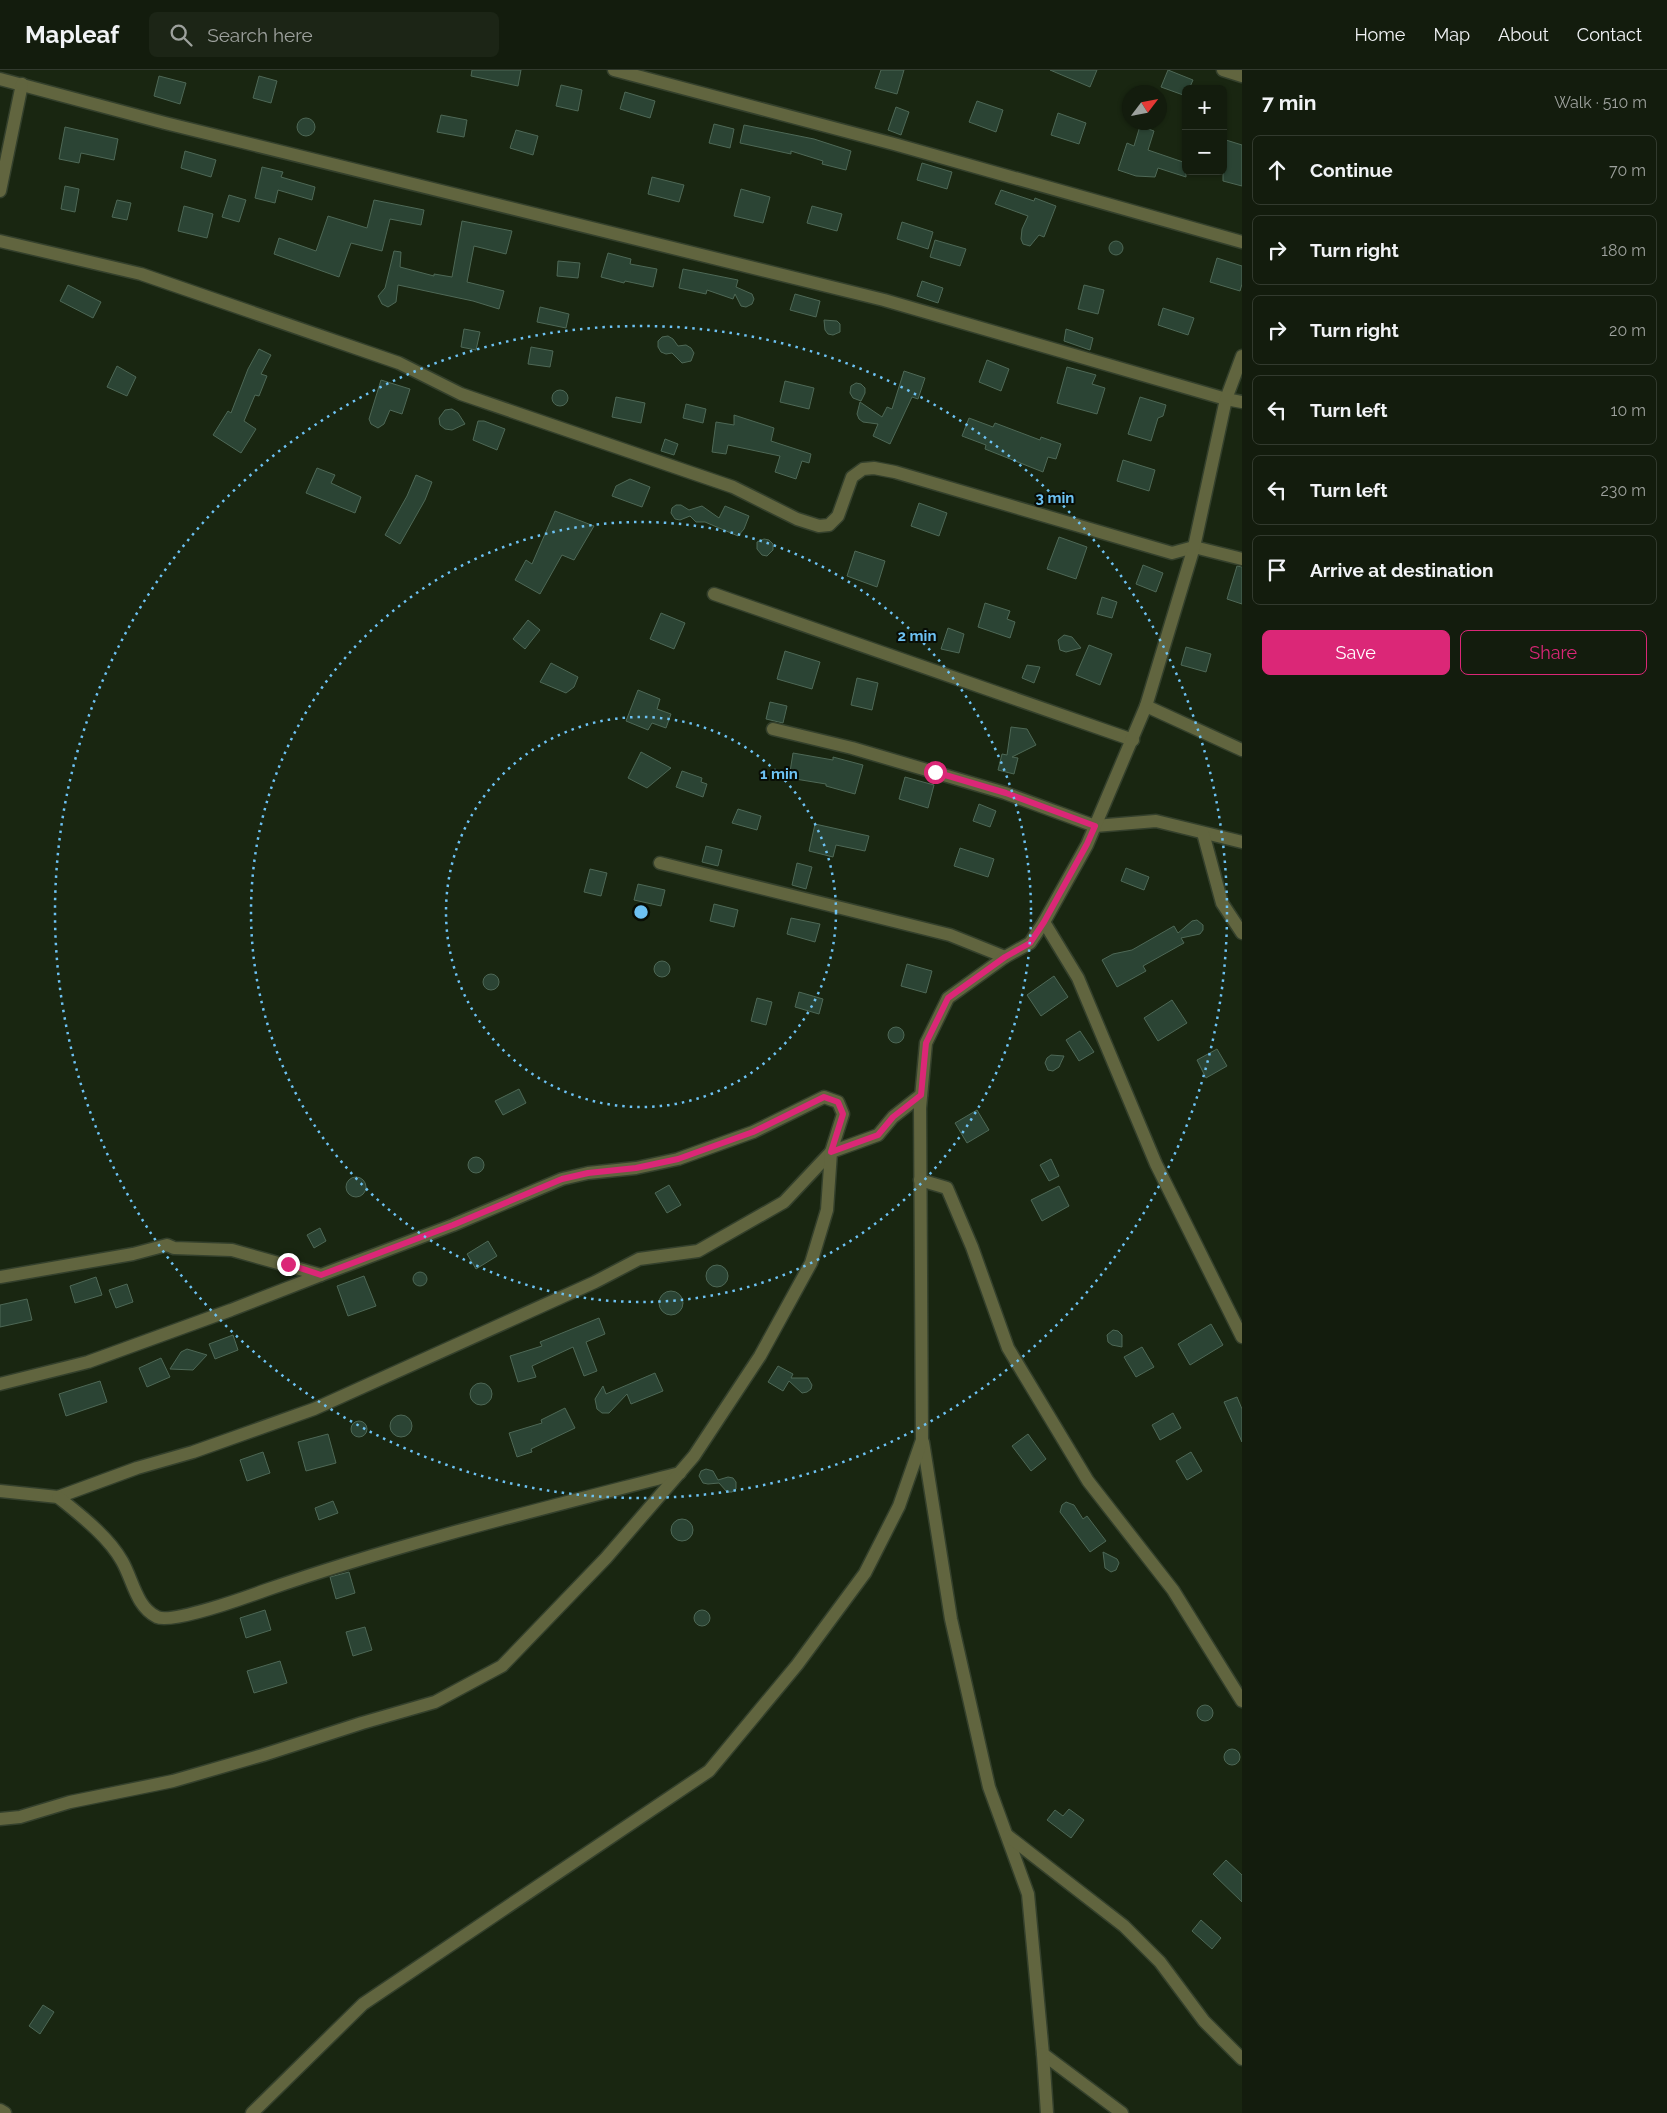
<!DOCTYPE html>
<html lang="en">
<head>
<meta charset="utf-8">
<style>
  :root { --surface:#131c0d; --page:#1c2516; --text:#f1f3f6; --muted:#9da19d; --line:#323a2e; --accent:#db2777 }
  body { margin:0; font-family:Raleway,sans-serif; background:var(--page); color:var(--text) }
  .controls { position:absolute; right:15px; top:15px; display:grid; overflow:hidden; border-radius:8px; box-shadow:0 1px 4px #0004 }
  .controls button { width:45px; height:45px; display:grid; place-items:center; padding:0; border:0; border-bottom:1px solid var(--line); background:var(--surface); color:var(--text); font:25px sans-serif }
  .compass { position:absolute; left:1122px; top:15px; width:45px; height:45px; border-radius:50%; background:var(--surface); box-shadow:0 1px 4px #0004; rotate:58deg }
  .stop { position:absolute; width:15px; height:15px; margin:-11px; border:4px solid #db2777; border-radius:50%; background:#fff }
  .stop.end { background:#db2777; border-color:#fff; box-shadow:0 1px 5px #0008 }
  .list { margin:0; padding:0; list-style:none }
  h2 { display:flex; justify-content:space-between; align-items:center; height:65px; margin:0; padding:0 20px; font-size:21px }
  h2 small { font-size:16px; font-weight:400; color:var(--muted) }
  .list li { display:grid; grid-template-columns:32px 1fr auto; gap:15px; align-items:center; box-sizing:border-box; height:70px; margin:0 10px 10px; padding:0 10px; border:1px solid var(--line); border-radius:8px }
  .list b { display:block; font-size:19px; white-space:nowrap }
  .list em { font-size:16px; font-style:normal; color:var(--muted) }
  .actions { display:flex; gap:10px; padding:15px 20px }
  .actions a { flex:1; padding:11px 0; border:1px solid var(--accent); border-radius:8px; text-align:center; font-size:18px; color:var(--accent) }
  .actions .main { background:var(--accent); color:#fff }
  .icon { flex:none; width:28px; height:28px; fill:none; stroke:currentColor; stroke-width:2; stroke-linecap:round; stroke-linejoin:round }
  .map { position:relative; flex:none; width:1242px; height:2043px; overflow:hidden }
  header { display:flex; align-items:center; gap:30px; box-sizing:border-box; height:70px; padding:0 25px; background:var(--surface); border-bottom:1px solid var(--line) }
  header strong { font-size:24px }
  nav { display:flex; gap:28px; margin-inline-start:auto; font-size:18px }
  .search { width:350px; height:45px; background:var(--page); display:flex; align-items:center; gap:12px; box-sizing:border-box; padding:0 18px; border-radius:8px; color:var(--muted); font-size:19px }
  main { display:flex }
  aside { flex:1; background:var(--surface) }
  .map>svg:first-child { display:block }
  .building { fill:#2b4434; stroke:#4e6856 }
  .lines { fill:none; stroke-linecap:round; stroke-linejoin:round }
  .minor-casing { stroke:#34402c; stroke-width:15 }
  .minor { stroke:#61653f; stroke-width:12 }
  .route { stroke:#db2777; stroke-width:6 }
  .ring { fill:none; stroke:#6dc2f3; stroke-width:2.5; stroke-dasharray:2.5 5 }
  .centre { fill:#6dc2f3; stroke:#080d05; stroke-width:2.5 }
  .ring-label { font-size:15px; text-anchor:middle; font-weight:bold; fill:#6dc2f3; stroke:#080d05; stroke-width:4; stroke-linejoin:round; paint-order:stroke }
</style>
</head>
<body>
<header>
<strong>Mapleaf</strong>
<div class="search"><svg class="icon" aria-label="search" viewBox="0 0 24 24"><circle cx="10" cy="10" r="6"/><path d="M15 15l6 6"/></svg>Search here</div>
<nav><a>Home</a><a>Map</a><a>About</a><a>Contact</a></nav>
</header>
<main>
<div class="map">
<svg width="1242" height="2043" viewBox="0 0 1242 2043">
  <rect width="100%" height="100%" fill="#192611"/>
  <g class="building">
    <path d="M472 0H521L518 16 471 6Z"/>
    <path d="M881 0H904L897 24 875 18Z"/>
    <path d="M1050 0H1097L1090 17Z"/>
    <path d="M1168 0 1193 10 1189 19H1186V26L1161 17Z"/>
    <path d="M159 6 186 13 180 34 154 26Z"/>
    <path d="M259 6 277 11 271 33 253 28Z"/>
    <path d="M561 15 582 20 578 41 556 36Z"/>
    <path d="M625 22 655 31 650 48 620 39Z"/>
    <path d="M977 31 1003 40 996 62 969 52Z"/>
    <path d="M896 37 909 42 901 65 888 60Z"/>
    <path d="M1058 43 1086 53 1079 74 1051 65Z"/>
    <path d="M441 45 467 50 464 67 437 62Z"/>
    <circle cx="306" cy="57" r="9"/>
    <path d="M714 54 734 59 730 78 709 73Z"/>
    <path d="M744 55 814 69 851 81 846 100 822 94 823 91 791 81V84L740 73Z"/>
    <path d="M1140 56 1154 61 1148 80 1186 93V107L1158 98 1155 107 1136 106 1118 100 1127 73 1134 76Z"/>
    <path d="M65 57 118 69 114 90 81 83 79 93 59 89Z"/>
    <path d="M516 60 538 66 533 85 510 78Z"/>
    <path d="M1226 70 1242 75V116L1223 111V79Z"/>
    <path d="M185 81 216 90 211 107 181 98Z"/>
    <path d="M922 93 952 102 947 119 917 110Z"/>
    <path d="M262 97 283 102 281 107 315 117 312 130 278 120 275 133 255 128Z"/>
    <path d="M652 107 684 115 679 132 648 124Z"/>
    <path d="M65 116 79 119 75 142 61 139Z"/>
    <path d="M741 119 770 127 763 153 734 146Z"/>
    <path d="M1001 120 1034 131 1035 128 1056 136 1044 167 1039 165 1030 176 1023 174 1021 169 1022 159 1028 146 995 134Z"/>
    <path d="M229 125 246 130 239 152 222 147Z"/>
    <path d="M117 130 131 133 127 150 112 147Z"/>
    <path d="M374 130 424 140 421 155 390 149 382 181 351 173 339 207 274 184 279 168 316 181 328 146 367 158Z"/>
    <path d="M184 136 213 144 207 168 178 161Z"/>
    <path d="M812 136 842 144 837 161 807 153Z"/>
    <path d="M462 151 512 161 506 184 474 176 467 212 504 221 499 239 473 231 398 215 396 232 388 237 382 234 378 226 385 218 394 181 401 182 400 197 434 206V204L452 207Z"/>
    <path d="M902 152 933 162 928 179 897 169Z"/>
    <path d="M935 170 966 179 960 196 930 187Z"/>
    <circle cx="1116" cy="178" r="7"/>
    <path d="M608 183 631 189 630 194 657 199 653 217 625 211 624 213 601 207Z"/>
    <path d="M1217 188 1242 196V214L1240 221 1210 212Z"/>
    <path d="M558 191 580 193 578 208 557 206Z"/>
    <path d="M683 199 738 210 736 217 752 224 754 229 752 234 746 237 741 236 735 224 733 229 707 220 706 224 679 218Z"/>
    <path d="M922 211 943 218 938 233 917 226Z"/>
    <path d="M68 215 101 232 93 248 60 231Z"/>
    <path d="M1084 215 1104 220 1098 244 1078 239Z"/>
    <path d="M795 224 820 231 816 247 790 240Z"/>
    <path d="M540 237 569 244 566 258 537 252Z"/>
    <path d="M1163 238 1194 248 1188 265 1158 255Z"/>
    <path d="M824 250 837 251 840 254V262L833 265 828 264 825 260Z"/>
    <path d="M464 259 480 262 476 280 461 277Z"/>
    <path d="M1066 259 1093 268 1090 280 1064 271Z"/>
    <path d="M668 266 673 269 678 276 686 275 691 278 694 283 691 291 682 293 672 283 666 284 661 282 658 277V271L662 267Z"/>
    <path d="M531 277 553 281 550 297 528 294Z"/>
    <path d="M259 279 271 285 261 304 267 306 259 326 255 325 244 351 256 359 241 383 213 365 228 341 231 343 248 299Z"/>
    <path d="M987 290 1009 299 1001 321 979 312Z"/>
    <path d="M117 296 136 307 127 326 107 317Z"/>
    <path d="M1067 297 1096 305 1092 314 1105 318 1097 344 1057 333Z"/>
    <path d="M904 301 925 308 918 329 912 327 890 374 873 366 878 354 863 352 859 349 857 344 860 332 882 347 887 337 892 339Z"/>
    <path d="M381 310 410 319 402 344 390 340 384 354 378 358 371 354 369 349Z"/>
    <path d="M785 311 814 318 809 339 780 332Z"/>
    <path d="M856 313 861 314 865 318V323L861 331 853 328 850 323 851 316Z"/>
    <circle cx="560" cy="328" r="8"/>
    <path d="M616 327 645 333 641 353 612 347Z"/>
    <path d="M1140 327 1166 335 1163 346 1158 348 1151 371 1128 364Z"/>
    <path d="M686 334 706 339 703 353 683 348Z"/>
    <path d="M452 339 458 343 465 354 452 360 445 359 440 355 439 348 445 340Z"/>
    <path d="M734 345 774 358 771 371 811 384 809 393 802 391 796 409 775 402 780 386 728 375 726 384 712 382 716 352 734 355Z"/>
    <path d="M969 348 993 357 995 353 1040 370 1041 367 1061 374 1056 389 1048 387 1043 402 985 379 986 375 962 366Z"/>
    <path d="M478 351H484L505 359 497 380 473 370Z"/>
    <path d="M665 369 678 374 674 385 661 381Z"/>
    <path d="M1123 390 1155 400 1149 421 1117 411Z"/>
    <path d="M317 398 335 405 331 413 361 427 355 443 306 423Z"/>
    <path d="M416 405 432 412 425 430 400 474 385 465 407 426Z"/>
    <path d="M630 409 650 417 642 437 612 426 616 416Z"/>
    <path d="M919 433 947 443 939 466 911 456Z"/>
    <path d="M676 435H681L689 440 702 436 719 448 725 436 749 446 744 459 738 466 705 452H696L690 446 680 450 675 449 671 443 672 438Z"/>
    <path d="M555 441 594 456 574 490 562 485 540 524 515 510 526 490 532 494Z"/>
    <path d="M1059 467 1087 477 1076 509 1047 499Z"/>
    <path d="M764 469 769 470 773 474V480L767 486 762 485 757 479V472Z"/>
    <path d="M855 481 885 491 877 517 847 506Z"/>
    <path d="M1143 495 1163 503 1156 522 1136 514Z"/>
    <path d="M1237 496 1242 497V534L1227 529Z"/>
    <path d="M1102 527 1117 532 1112 548 1097 544Z"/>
    <path d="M985 533 1010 541 1007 549 1015 552 1010 568 978 557Z"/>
    <path d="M661 543 685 553 674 579 650 569Z"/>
    <path d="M528 550 540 560 525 579 513 569Z"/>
    <path d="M948 558 964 564 959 583 941 579Z"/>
    <path d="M1064 565 1072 567 1081 578 1066 582 1060 580 1058 570Z"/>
    <path d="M1089 575 1112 584 1100 615 1076 605Z"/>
    <path d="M1186 577 1211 584 1206 602 1181 595Z"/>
    <path d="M785 581 820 592 812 619 777 609Z"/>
    <path d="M551 593 578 607 574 617 566 623 540 612Z"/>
    <path d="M1027 595 1040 597 1034 613 1022 608Z"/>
    <path d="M857 608 878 613 872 640 851 635Z"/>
    <path d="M638 620 660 629 657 639 671 644 666 658 652 653 648 660 626 651Z"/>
    <path d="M770 632 787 636 783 653 766 649Z"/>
    <path d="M1011 657 1027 659 1036 675 1012 687 1018 688 1014 704 998 700 1002 684 1007 685Z"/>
    <path d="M641 682 671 698 647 718 628 708Z"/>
    <path d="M793 683 833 690V687L863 695 855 724 826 716V714L789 708Z"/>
    <path d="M682 701 702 708 701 712 707 714 703 727 676 717Z"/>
    <path d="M905 707 934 715 928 738 899 729Z"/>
    <path d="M979 734 996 741 990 757 973 751Z"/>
    <path d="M738 739 761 746 757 760 732 753Z"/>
    <path d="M815 754 869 766 865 781 836 775 833 787 809 781Z"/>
    <path d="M706 776 722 780 718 796 702 792Z"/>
    <path d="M960 778 994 789 988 807 954 796Z"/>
    <path d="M797 793 812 797 806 819 792 815Z"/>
    <path d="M1126 798 1149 807 1144 820 1121 811Z"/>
    <path d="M590 799 607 803 601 826 584 822Z"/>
    <path d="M638 814 665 820 661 836 634 830Z"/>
    <path d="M714 834 738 840 734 857 710 851Z"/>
    <path d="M791 848 820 854 815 872 787 864Z"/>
    <path d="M1197 850 1203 855V860L1200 864 1181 868 1184 873 1143 896 1146 901 1117 917 1102 890 1113 884 1132 880 1174 856 1178 863 1192 851Z"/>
    <circle cx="662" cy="899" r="8"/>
    <path d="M907 894 932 901 926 923 901 916Z"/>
    <circle cx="491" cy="912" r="8"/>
    <path d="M1054 906 1068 927 1041 946 1027 925Z"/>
    <path d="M799 922 823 929 819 944 795 937Z"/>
    <path d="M757 928 772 932 766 955 751 951Z"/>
    <path d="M1172 930 1187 953 1158 971 1144 948Z"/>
    <circle cx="896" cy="965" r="8"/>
    <path d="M1080 961 1094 982 1079 991 1066 970Z"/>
    <path d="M1217 979 1227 996 1206 1008 1197 990Z"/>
    <path d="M1051 985 1064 986 1059 997 1053 1001 1048 1000 1045 993 1047 988Z"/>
    <path d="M519 1019 526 1033 503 1045 495 1031Z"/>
    <path d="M977 1040 989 1060 967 1073 955 1053Z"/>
    <circle cx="476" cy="1095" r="8"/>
    <path d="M1051 1089 1059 1106 1049 1111 1040 1095Z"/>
    <circle cx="356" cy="1117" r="10"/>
    <path d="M669 1115 681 1135 667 1143 655 1123Z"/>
    <path d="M1059 1116 1069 1136 1042 1151 1031 1130Z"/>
    <path d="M320 1158 326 1171 314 1178 307 1165Z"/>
    <path d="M488 1171 497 1186 476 1199 467 1184Z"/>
    <circle cx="717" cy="1206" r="11"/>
    <circle cx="420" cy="1209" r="7"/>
    <path d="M364 1206 376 1236 348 1246 337 1216Z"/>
    <path d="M96 1207 102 1225 75 1233 70 1216Z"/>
    <path d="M127 1214 133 1232 116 1238 109 1220Z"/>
    <circle cx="671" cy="1233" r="12"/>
    <path d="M27 1229 32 1250 0 1257V1235Z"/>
    <path d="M599 1248 605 1264 586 1272 597 1301 584 1306 573 1277 532 1296 536 1307 518 1312 510 1286 542 1276 540 1272Z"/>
    <path d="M1211 1254 1223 1275 1190 1295 1178 1274Z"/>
    <path d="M1113 1260 1118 1261 1122 1265V1277L1112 1275 1108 1272 1107 1265Z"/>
    <path d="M233 1265 238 1280 215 1289 209 1274Z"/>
    <path d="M1142 1277 1154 1297 1136 1307 1124 1287Z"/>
    <path d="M187 1279 207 1285 193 1300 170 1299 181 1282Z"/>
    <path d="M161 1288 170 1307 147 1317 139 1298Z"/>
    <path d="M778 1296 793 1304 791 1308H808L812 1315 811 1319 807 1322 802 1323 789 1311 783 1321 768 1312Z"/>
    <path d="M655 1303 663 1321 631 1334 627 1324 609 1343H602L597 1339 595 1329 603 1316 606 1324Z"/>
    <path d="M100 1311 107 1332 66 1346 59 1324Z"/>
    <circle cx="481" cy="1324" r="11"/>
    <path d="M1237 1327 1242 1339V1372L1224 1332Z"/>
    <path d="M565 1338 575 1358 531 1379 532 1382 517 1387 509 1363 542 1353 541 1350Z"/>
    <path d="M1173 1343 1181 1358 1160 1370 1152 1355Z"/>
    <circle cx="401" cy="1356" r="11"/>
    <circle cx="359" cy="1359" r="8"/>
    <path d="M328 1364 336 1393 306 1401 298 1372Z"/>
    <path d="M1028 1364 1046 1389 1031 1401 1012 1376Z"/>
    <path d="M263 1382 270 1403 247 1411 240 1390Z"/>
    <path d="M1191 1382 1202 1401 1187 1410 1176 1391Z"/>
    <path d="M706 1399 713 1401 718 1410 728 1407 733 1408 736 1412V1419L732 1422H727L719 1413 708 1414 703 1413 699 1406 701 1401Z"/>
    <path d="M333 1431 338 1443 319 1450 315 1438Z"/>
    <path d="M1066 1432 1074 1435 1083 1449 1087 1446 1106 1471 1090 1482 1060 1442 1062 1435Z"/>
    <circle cx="682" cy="1460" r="11"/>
    <path d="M1103 1482 1117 1489 1119 1493 1116 1500 1111 1502 1105 1498Z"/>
    <path d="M349 1502 355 1523 336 1529 330 1507Z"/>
    <path d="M265 1540 271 1560 246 1568 240 1548Z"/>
    <circle cx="702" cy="1548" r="8"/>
    <path d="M365 1557 372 1580 353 1586 346 1562Z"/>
    <path d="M280 1591 287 1613 254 1623 247 1601Z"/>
    <circle cx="1205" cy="1643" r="8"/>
    <circle cx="1232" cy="1687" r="8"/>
    <path d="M1069 1739 1084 1750 1071 1768 1047 1750 1055 1740 1063 1746Z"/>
    <path d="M1226 1790 1242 1805V1832L1213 1804Z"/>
    <path d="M1201 1850 1221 1868 1212 1879 1192 1861Z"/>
    <path d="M43 1935 54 1942 40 1964 29 1956Z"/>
  </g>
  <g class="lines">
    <defs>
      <g id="minor">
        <path d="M614 0 894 74 1242 172"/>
        <path d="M1223 0 1242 6"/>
        <path d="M0 9 165 53 884 230 1226 329 1242 332"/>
        <path d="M0 121 22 14"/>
        <path d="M0 171 141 204 399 293 461 324 733 417 797 449 819 456 829 455 838 446 852 407 863 399 874 398 895 402 1172 483 1194 477 1242 489"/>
        <path d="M714 524 1133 670"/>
        <path d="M1146 636 1242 680"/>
        <path d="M773 659 852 678 1005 723 1095 756 1156 751 1242 772"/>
        <path d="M1203 763 1222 833 1242 863"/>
        <path d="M660 793 950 865 1005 887"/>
        <path d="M1044 852 1078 908 1156 1094 1242 1267"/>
        <path d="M920 1110 947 1118 972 1177 1008 1278 1088 1411 1173 1520 1242 1631"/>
        <path d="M0 1207 133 1184 167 1175 174 1178 232 1180 321 1205 231 1240 88 1292 0 1314"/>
        <path d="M923 1372 951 1549 989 1717 1028 1824 1043 1984 1122 2043"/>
        <path d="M0 1421 58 1427 137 1398 193 1382 314 1339 595 1212 639 1189 698 1181 784 1132 831 1082 843 1044 838 1032 824 1027 753 1062 678 1089 636 1098 588 1103 562 1109 453 1155 321 1205"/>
        <path d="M58 1427C80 1445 108 1466 122 1491 133 1510 136 1537 157 1547 172 1554 247 1527 266 1520 401 1473 541 1439 680 1403"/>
        <path d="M0 1749 20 1747 70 1732 173 1711 263 1685 362 1653 435 1632 502 1596 606 1488 694 1386 760 1286 811 1193 827 1140 831 1082 878 1065 893 1047 921 1025"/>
        <path d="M1008 1766 1124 1856 1160 1892 1204 1951 1242 1989"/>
        <path d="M1043 1984 1047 2043"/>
        <path d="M0 2040 5 2043"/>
        <path d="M252 2043 363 1934 709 1701 797 1595 865 1503 899 1436 922 1370 920 1038 926 973 948 928 1005 887 1030 873 1044 852 1087 775 1146 636 1194 477 1226 329 1242 286"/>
      </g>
    </defs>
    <use href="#minor" class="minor-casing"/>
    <use href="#minor" class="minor"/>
  </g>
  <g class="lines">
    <path class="route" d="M288 1194 321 1205 453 1155 562 1109 588 1103 636 1098 678 1089 753 1062 824 1027 838 1032 843 1044 831 1082 878 1065 893 1047 921 1025 926 973 948 928 1005 887 1030 873 1044 852 1087 774 1095 756 1006 723 935 702"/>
  </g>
  <g class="ring">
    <circle cx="641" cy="842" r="195"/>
    <circle cx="641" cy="842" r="390"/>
    <circle cx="641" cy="842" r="586"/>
  </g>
  <circle cx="641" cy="842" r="8" class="centre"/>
  <g class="ring-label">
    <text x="1055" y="433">3 min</text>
    <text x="917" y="571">2 min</text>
    <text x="779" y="709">1 min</text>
  </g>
</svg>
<div class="controls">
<button>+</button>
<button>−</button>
</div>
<svg class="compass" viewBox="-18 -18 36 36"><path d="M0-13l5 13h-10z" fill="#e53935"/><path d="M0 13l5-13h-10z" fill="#9da19d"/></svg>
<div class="stop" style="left:935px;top:702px"></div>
<div class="stop end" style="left:288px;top:1194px"></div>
</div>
<aside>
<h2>7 min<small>Walk · 510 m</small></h2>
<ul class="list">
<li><svg class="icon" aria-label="ahead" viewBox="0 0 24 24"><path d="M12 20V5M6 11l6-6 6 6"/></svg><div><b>Continue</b></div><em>70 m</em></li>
<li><svg class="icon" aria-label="right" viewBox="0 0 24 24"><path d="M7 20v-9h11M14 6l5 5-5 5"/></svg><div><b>Turn right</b></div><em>180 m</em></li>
<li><svg class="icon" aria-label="right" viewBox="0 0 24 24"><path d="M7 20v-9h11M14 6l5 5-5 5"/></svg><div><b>Turn right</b></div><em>20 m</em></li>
<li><svg class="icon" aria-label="left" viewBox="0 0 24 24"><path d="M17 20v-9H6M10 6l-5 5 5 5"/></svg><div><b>Turn left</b></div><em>10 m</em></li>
<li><svg class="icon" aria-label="left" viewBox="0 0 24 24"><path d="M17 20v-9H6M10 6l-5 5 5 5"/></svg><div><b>Turn left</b></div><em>230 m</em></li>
<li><svg class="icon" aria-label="arrive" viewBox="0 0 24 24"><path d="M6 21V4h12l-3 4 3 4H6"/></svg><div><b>Arrive at destination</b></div></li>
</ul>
<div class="actions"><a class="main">Save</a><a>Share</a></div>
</aside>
</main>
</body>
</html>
